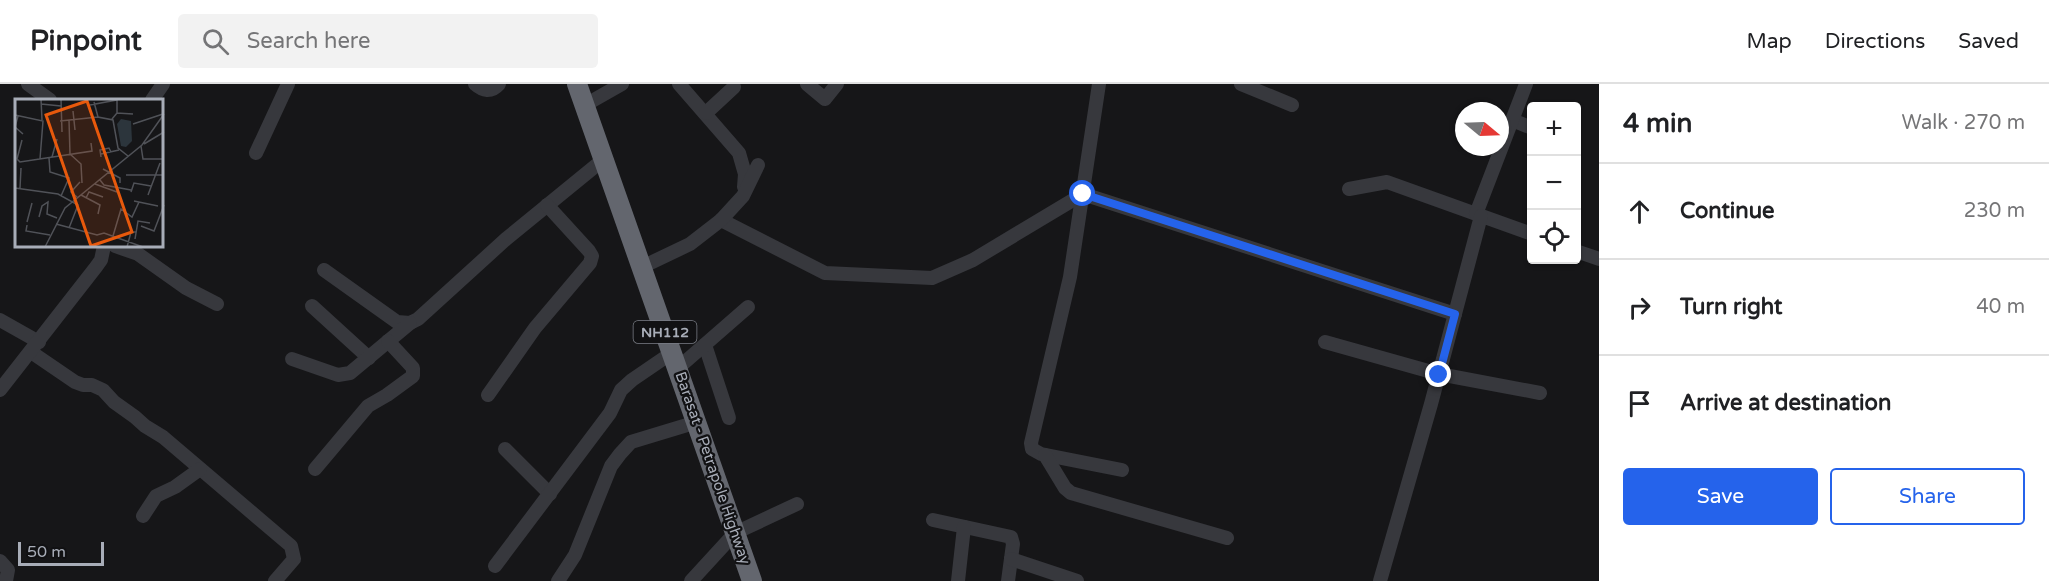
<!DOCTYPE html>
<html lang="en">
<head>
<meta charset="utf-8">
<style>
  :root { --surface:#fff; --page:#f2f2f2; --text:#202124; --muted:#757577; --line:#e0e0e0; --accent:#2563eb }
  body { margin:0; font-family:"Varela Round",sans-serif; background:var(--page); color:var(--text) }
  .controls { position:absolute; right:18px; top:18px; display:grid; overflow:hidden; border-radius:6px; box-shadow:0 2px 4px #0004 }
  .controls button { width:54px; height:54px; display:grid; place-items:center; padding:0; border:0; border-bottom:2px solid var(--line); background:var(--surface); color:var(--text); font:30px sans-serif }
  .compass { position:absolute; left:1455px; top:18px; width:54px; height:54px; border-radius:50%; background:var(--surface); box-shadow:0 2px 4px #0004; rotate:109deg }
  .scale { position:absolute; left:18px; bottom:15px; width:86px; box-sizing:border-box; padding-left:6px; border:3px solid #a8adb8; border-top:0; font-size:16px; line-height:21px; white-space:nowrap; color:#a8adb8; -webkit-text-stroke:4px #111113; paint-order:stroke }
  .stop { position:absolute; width:18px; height:18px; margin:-14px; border:4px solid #2563eb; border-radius:50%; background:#fff }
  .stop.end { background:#2563eb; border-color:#fff; box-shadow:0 2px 6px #0008 }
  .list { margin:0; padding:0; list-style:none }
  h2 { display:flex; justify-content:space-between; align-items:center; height:78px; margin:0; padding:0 24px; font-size:26px }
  h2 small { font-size:20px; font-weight:400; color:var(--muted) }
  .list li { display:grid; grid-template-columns:39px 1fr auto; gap:18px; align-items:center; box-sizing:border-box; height:96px; padding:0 24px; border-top:2px solid var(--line) }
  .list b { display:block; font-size:22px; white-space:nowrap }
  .list em { font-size:20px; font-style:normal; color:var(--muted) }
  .actions { display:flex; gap:12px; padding:18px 24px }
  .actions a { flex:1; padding:14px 0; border:2px solid var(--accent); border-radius:6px; text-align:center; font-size:21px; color:var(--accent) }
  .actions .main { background:var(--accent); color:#fff }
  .icon { flex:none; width:33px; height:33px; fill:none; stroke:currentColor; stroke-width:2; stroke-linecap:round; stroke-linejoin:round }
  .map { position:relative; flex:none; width:1599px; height:497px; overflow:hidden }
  header { display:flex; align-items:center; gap:36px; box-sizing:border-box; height:84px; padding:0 30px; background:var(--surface); border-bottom:2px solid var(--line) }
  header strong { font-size:28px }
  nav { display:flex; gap:33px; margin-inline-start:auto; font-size:21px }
  .search { width:420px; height:54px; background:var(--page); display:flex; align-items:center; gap:15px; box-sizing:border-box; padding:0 21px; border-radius:6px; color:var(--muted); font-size:22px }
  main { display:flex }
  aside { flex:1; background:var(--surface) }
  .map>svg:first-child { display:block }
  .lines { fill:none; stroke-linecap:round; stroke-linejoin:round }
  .minor { stroke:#37383d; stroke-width:14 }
  .highway { stroke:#63666e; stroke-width:20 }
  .route { stroke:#2563eb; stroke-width:8 }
  .labels { text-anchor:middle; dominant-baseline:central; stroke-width:4.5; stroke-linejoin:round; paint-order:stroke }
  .shield { fill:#111113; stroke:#7b7e86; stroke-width:1.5 }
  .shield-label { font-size:14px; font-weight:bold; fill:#a8adb8 }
  .street-label { font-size:15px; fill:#a8adb8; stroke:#111113 }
  .inset-road { fill:none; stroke:#505258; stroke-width:1.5 }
  .view { fill:#e8590c; fill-opacity:0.15; stroke:#e8590c; stroke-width:3 }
  .inset-edge { fill:none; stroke:#a8adb8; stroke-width:3 }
</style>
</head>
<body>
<header>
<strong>Pinpoint</strong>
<div class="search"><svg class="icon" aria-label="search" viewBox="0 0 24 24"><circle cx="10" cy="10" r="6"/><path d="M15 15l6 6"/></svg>Search here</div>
<nav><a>Map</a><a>Directions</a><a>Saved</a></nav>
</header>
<main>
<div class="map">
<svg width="1599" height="497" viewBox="0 0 1599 497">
  <rect width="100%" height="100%" fill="#161618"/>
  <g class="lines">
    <g class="minor">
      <path d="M28 0 50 16"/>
      <path d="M475 0C483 7 491 9 499 0"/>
      <path d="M679 0 739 69 745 90 744 103"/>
      <path d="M807 0 825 15 837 0"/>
      <path d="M1099 0 1070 193 1031 359 1032 365 1041 370 1122 386"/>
      <path d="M1241 0 1292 21"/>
      <path d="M152 16 163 0"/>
      <path d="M585 21 622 0"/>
      <path d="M706 29 734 3"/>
      <path d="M1512 36 1532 44"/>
      <path d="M256 69 288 0"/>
      <path d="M1349 105 1387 98 1532 150"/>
      <path d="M1476 130 1526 0"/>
      <path d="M721 136 825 189 932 194 973 176 1083 110 1455 230"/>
      <path d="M115 162 138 170 186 204 217 220"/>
      <path d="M1576 167 1599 175"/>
      <path d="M642 183 690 160 721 136 743 112 758 81"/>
      <path d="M324 186 397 238 410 239 418 235 506 155 604 75"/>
      <path d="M312 222 369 274"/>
      <path d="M0 236 39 258"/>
      <path d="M1325 258 1439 290 1540 309"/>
      <path d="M705 261 729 334"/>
      <path d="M31 268 75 298 83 301H92L103 306 114 318 135 333 145 342 163 353 291 462 294 475 275 497"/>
      <path d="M292 275 338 291 350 289 410 239"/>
      <path d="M678 284 748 223"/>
      <path d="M0 306 96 183 101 176 104 162"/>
      <path d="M488 311 535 244 590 179 592 172 589 167 547 121"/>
      <path d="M505 365 550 410"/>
      <path d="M1045 371 1065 404 1071 409 1227 454"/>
      <path d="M315 385 368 322 387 311 413 292V284L388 257"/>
      <path d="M143 432 156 412 175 403 200 385"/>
      <path d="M933 436 1011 453 1013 460 1008 497"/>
      <path d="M1011 475 1077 497"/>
      <path d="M0 477 8 486 6 497"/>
      <path d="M495 482 610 329 621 306 632 296 673 268"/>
      <path d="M558 497 575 471 611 382 620 370 631 358 697 338"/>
      <path d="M691 497 735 449 797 420"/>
      <path d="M958 497 964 443"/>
      <path d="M1380 497 1431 320 1481 132"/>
    </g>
    <path class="highway" d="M577 0 752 497"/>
  </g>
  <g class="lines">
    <path class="route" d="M1083 110 1455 230 1439 291"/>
  </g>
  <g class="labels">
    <rect class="shield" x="633.5" y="237" width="63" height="22" rx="4.5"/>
    <g class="shield-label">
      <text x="665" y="248">NH112</text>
    </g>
    <g class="street-label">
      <text transform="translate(713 384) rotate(71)">Barasat - Petrapole Highway</text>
    </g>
  </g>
  <g transform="translate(15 15)">
    <rect width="148" height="148" fill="#161618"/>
    <path d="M106 20 116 22 117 42 111 48 106 47 102 25Z" fill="#2c353c"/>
    <path class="inset-road" d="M26 0 27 21M46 0 47 33M79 3 83 18 98 21 103 49 113 57M26 5 46 7M75 6 102 1V14M58 12 60 31M0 16 28 22 25 60M3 17 0 28 8 35M97 20 102 14 118 15M54 21 55 55 66 65 67 84M45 22 83 18M118 25 148 15M129 45 149 33M126 47 128 60H149M86 55 104 51M37 58 42 40M86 58 85 51 94 49 96 53M34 59 35 73 54 79 46 97M2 60 5 63 77 52 76 44M2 60 7 41M88 70 105 79V84M111 76H149M85 81 89 86 116 91M80 85 102 93M0 89 43 95 63 106 54 129M5 89 6 69M116 93 119 84 136 87M66 96 85 106 83 115M133 96 145 64M62 98 56 93 65 83M71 99 74 93 88 98M119 102 143 107M24 118 27 107 33 103 32 115 42 119M12 123 17 104M41 125 82 136 89 134 128 148M12 126 11 132 35 136M126 127 139 132 149 106M98 137 106 110 117 118 124 103M120 140 123 122 135 124M30 148 50 109 127 46 149 15M112 148 116 133H121"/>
    <path class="view" d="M72 2 117 133 76 147 31 16Z"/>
    <rect width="148" height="148" class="inset-edge"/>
  </g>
</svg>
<div class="controls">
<button>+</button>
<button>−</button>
<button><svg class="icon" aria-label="locate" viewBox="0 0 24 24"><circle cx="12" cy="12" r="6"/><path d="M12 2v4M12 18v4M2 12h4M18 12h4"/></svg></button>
</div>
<svg class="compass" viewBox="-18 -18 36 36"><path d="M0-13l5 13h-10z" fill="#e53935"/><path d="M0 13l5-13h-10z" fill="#757577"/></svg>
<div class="scale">50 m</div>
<div class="stop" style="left:1083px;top:110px"></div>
<div class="stop end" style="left:1439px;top:291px"></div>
</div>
<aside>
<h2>4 min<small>Walk · 270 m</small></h2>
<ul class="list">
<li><svg class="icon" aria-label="ahead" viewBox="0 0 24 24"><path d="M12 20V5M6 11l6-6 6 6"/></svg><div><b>Continue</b></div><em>230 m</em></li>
<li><svg class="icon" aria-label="right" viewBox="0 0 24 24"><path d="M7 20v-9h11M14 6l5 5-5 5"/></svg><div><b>Turn right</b></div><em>40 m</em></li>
<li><svg class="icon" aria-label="arrive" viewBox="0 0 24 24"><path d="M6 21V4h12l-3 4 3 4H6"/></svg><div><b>Arrive at destination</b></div></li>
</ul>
<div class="actions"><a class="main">Save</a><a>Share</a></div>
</aside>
</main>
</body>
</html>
